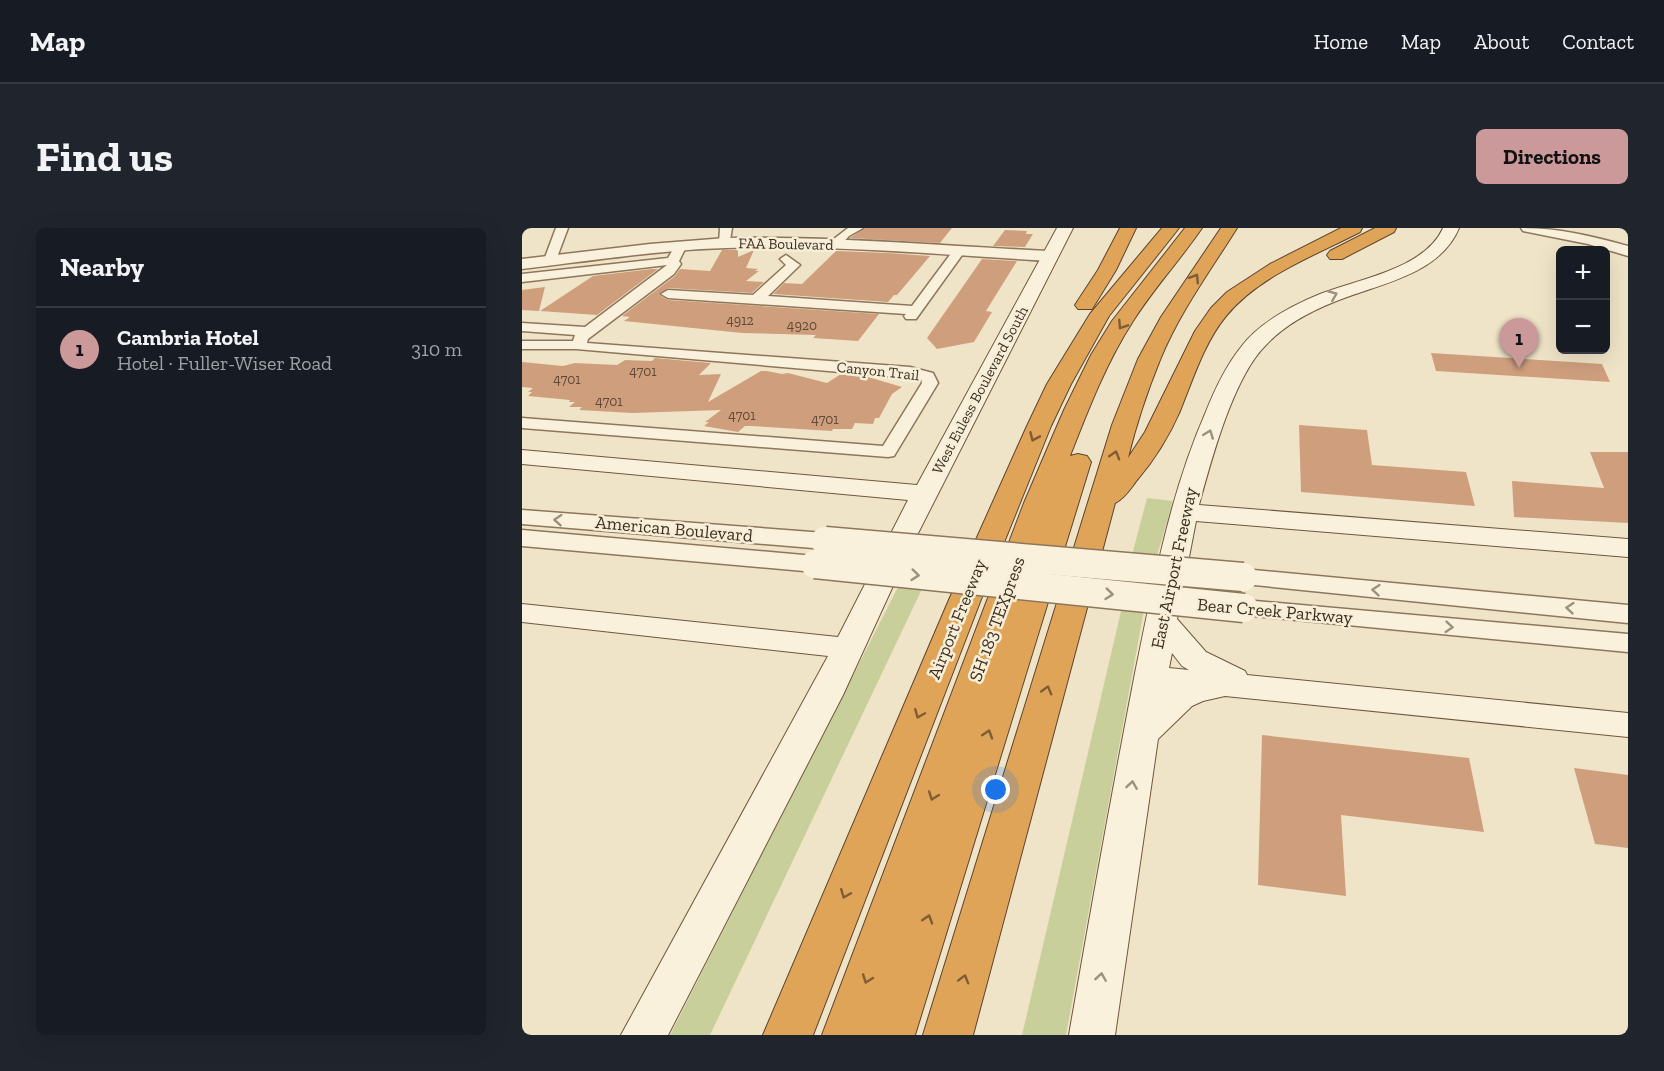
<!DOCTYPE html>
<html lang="en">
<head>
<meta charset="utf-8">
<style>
  :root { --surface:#171b24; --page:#20242c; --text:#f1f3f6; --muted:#9ea1a6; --line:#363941; --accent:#cc999b }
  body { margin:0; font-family:"Zilla Slab",serif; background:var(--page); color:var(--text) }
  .controls { position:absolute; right:18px; top:18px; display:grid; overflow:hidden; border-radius:9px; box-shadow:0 6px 24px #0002 }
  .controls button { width:54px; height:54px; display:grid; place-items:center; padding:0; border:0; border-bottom:2px solid var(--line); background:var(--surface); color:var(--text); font:30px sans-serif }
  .you { position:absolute; left:474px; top:562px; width:21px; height:21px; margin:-15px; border:4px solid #fff; border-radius:50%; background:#1a73e8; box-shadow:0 0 0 9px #1a73e833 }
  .badge { display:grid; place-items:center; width:39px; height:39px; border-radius:50%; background:var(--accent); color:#111; font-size:20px; font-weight:700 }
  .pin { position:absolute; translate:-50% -50px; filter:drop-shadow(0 2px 3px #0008) }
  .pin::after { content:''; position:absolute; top:32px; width:21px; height:18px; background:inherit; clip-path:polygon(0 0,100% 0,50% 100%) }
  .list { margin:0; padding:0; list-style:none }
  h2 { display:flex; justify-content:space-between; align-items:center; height:78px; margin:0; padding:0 24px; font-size:26px }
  h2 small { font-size:20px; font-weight:400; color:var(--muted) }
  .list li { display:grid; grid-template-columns:39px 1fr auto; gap:18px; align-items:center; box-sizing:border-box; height:84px; padding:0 24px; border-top:2px solid var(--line) }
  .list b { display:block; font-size:22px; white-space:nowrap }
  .list p { margin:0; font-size:20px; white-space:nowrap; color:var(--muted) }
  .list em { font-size:20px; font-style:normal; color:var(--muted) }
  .map { position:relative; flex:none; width:1106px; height:807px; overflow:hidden; border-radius:9px }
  header { display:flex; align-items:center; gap:36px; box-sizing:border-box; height:84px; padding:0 30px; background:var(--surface); border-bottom:2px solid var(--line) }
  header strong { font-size:28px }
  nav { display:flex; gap:33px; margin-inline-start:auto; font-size:21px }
  .intro { display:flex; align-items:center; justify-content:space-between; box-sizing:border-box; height:144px; padding:0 36px }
  h1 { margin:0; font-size:42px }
  .button { padding:15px 27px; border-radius:9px; background:var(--accent); color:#111; font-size:21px; font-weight:700 }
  main { display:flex; gap:36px; padding:0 36px }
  aside { flex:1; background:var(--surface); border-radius:9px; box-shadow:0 6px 24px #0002 }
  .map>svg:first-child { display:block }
  .green { fill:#c9cf9b }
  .building { fill:#cf9f7d }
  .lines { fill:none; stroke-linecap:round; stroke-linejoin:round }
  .minor-casing { stroke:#8d765c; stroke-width:3 }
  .tertiary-casing { stroke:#8d765c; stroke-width:3 }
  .secondary-casing { stroke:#6f573f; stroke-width:2 }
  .motorway-casing { stroke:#5b4430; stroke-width:2 }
  .minor { fill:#faf1dc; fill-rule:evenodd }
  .tertiary { fill:#faf1dc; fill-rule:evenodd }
  .secondary { fill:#faf1dc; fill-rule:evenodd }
  .motorway { fill:#e0a458; fill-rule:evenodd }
  .tertiary-bridge-casing { stroke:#8d765c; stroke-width:31; stroke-linecap:butt }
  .tertiary-bridge { stroke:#faf1dc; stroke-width:28 }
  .oneway { stroke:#7e5d36 }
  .oneway2 { stroke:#9c907e }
  .labels { text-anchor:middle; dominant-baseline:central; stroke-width:5; stroke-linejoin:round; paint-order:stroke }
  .far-number-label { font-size:14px; fill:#624a37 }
  .far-street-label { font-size:15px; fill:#3d2e20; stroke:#f7eed8 }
  .street-label { font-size:18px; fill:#3d2e20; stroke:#f7eed8 }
</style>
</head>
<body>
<header>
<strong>Map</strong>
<nav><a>Home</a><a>Map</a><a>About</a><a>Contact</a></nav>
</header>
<div class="intro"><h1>Find us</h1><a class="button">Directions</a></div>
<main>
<aside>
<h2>Nearby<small></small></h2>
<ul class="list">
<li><span class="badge">1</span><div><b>Cambria Hotel</b><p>Hotel · Fuller-Wiser Road</p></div><em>310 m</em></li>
</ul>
</aside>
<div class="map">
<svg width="1106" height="807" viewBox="0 0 1106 807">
  <rect width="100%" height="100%" fill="#f0e4c8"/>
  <g class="green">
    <path d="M625 270 651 273 635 328 610 327Z"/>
    <path d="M376 359 400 361 188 807H148Z"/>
    <path d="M600 379 622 382 544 807H500Z"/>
  </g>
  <g class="building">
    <path d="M343 0H430L418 15 328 10Z"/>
    <path d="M483 2 505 3 504 6H511L503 19 471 18Z"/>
    <path d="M200 22H216V29L232 22 224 40 236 41 233 43H237L224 53 242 54 230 65 146 60 137 67 146 72 357 86 336 113 291 110 294 107 220 105 102 93 108 89 100 88 153 48 158 41 188 43Z"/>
    <path d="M314 23 366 25 408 28 375 67H372L366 74 251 66 262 55 280 56Z"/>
    <path d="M460 31 495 33 464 83 470 84 452 114 415 121 405 110Z"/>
    <path d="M130 41H136L75 87 18 83 71 48Z"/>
    <path d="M23 59 17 83 0 82V62Z"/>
    <path d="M909 125 1080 136 1088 154 914 143Z"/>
    <path d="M133 130 189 135 177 147 199 146 186 174 239 143H245L260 146 266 145 305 155 319 146 346 149 380 159 370 166 357 190H353L351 196 333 195 330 201H311L310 203 229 198H223L216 204 182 198 187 194H183L199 182 110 185 57 182 60 179H47L53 174H47L48 172 6 168 10 164H6L11 160 0 159V134L41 138 53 135 95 137 103 132 130 133Z"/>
    <path d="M777 197 845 202 850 237 944 244 953 278 779 264Z"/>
    <path d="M1068 224H1106V295L992 289 990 253 1082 260Z"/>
    <path d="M740 507 947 530 962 604 819 587 824 668 736 657Z"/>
    <path d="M1052 540 1106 547V620L1073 616Z"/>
  </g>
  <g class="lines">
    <defs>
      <g id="minor">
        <path d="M34 0H46L34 32 28 36 22 32Z"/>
        <path d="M198 0H210L207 18 203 19 197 15Z"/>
        <path d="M326 0H341L327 8 316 20H308V14Z"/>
        <path d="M158 15 164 19 157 33 159 36 152 46 66 111 65 115 388 139 411 145 416 155 372 228 366 229 0 200V190L361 218 400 155 399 151 54 121H0V113H51L53 107 0 103V95L63 99 145 37 0 54V46L146 30 154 16Z"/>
        <path d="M437 19 443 23 394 91H384L382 88 384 86 146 70 139 66 146 62 231 67 264 37 258 31 264 27 278 37 246 68 390 78 433 20Z"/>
      </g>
      <g id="tertiary">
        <path d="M999 0C1036 0 1070 8 1106 18V28L1066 16 1001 3Z"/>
        <path d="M204 10C312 8 420 18 528 23L536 28 528 33C420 27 312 16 204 20 136 22 68 33 0 41V31L128 16Z"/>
        <path d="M0 282 303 305 312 308 316 313 312 318 303 321 0 296Z"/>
        <path d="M0 302 293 328 302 330 306 336 302 342 293 344 0 318Z"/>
        <path d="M721 341 1106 377V395L712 355 708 349 712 343Z"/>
        <path d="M722 372 1106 406V424L712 386 708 380 712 374Z"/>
      </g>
      <g id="secondary">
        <path d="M535 0H551L387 323 321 467 146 807H99L306 428 0 394V376L316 409 386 272 0 236V222L395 257Z"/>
        <path d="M921 0H937C917 48 855 56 812 74 787 84 761 98 743 118 711 150 689 233 677 277L1106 311V329L674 293 655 391 684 424 723 443 725 447 1106 485V509L703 468 681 473 670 478 636 511 593 807H547C568 686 590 564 613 445 631 358 647 269 683 186 692 163 703 139 719 119 738 94 769 78 798 66 836 51 903 41 921 0ZM650 425 660 438 667 442 647 440Z"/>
      </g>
      <g id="motorway">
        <path d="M598 0H614L594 42 570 81H556L553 77 576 42Z"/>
        <path d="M640 0H657L587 88 549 156 529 198 458 374 291 807H241L426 374 505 198 525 156 568 86Z"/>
        <path d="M663 0H680C658 32 632 60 611 93 584 135 566 182 548 228L556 226 565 228 569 234 393 807H300L502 275 542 182 569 127 590 93Z"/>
        <path d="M699 0H715C688 43 657 85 638 132 625 164 614 197 606 230L623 204 673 103 689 80 705 64 748 36 819 0H840L838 4C792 28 738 47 704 88 682 115 671 151 658 183 647 208 633 231 615 252 609 260 602 271 593 275L451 807H401L590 197 616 131 639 89Z"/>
        <path d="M853 0H874L872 4 820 31H808L805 27 808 23Z"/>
      </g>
    </defs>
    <use href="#minor" class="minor-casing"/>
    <use href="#tertiary" class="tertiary-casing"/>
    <use href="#secondary" class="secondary-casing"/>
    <use href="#motorway" class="motorway-casing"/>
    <use href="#minor" class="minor"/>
    <use href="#tertiary" class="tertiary"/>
    <use href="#secondary" class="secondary"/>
    <use href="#motorway" class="motorway"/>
    <defs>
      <g id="tertiary-bridge">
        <path d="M303 313 721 349"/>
        <path d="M293 336 722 380"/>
      </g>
    </defs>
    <use href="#tertiary-bridge" class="tertiary-bridge-casing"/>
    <use href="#tertiary-bridge" class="tertiary-bridge"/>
  </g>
  <defs><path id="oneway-chevron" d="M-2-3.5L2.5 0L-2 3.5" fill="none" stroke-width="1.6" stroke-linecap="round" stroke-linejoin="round" transform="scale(1.5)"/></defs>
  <g class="oneway">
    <use href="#oneway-chevron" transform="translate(673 50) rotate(-58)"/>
    <use href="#oneway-chevron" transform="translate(600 97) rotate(123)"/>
    <use href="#oneway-chevron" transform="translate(512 209) rotate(114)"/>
    <use href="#oneway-chevron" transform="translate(593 227) rotate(-73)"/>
    <use href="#oneway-chevron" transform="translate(525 462) rotate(-74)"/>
    <use href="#oneway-chevron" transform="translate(397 486) rotate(112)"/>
    <use href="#oneway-chevron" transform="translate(466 506) rotate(-72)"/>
    <use href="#oneway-chevron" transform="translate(411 568) rotate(110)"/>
    <use href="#oneway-chevron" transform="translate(323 666) rotate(112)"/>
    <use href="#oneway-chevron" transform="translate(406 691) rotate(-72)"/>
    <use href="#oneway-chevron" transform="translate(345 751) rotate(110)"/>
    <use href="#oneway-chevron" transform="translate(442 751) rotate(-74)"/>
  </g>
  <g class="oneway2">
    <use href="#oneway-chevron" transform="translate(811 67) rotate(-22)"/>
    <use href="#oneway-chevron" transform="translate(687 206) rotate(-69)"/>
    <use href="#oneway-chevron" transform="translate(36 292) rotate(-176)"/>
    <use href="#oneway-chevron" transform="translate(393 347) rotate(6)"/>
    <use href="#oneway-chevron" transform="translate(854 362) rotate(-175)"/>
    <use href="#oneway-chevron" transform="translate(587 366) rotate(6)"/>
    <use href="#oneway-chevron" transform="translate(1048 380) rotate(-175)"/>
    <use href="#oneway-chevron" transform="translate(927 399) rotate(5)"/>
    <use href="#oneway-chevron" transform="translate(610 557) rotate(-81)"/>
    <use href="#oneway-chevron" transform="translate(579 749) rotate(-81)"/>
  </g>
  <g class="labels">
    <g class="far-number-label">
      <text x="218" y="92">4912</text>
      <text x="280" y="97">4920</text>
      <text x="121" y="143">4701</text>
      <text x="45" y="151">4701</text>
      <text x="87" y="173">4701</text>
      <text x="220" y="187">4701</text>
      <text x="303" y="191">4701</text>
    </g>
    <g class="far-street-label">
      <text transform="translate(264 16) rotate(1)">FAA Boulevard</text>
      <text transform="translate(356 143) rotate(6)">Canyon Trail</text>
      <text transform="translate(458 162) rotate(-62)">West Euless Boulevard South</text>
    </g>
    <g class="street-label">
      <text transform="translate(152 301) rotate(5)">American Boulevard</text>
      <text transform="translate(652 340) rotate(-78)">East Airport Freeway</text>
      <text transform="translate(753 383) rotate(5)">Bear Creek Parkway</text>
      <text transform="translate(435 391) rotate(-68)">Airport Freeway</text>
      <text transform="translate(475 391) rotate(-70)">SH 183 TEXpress</text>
    </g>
  </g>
</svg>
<div class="controls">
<button>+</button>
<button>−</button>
</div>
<div class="you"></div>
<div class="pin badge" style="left:997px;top:140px">1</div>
</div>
</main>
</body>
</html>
